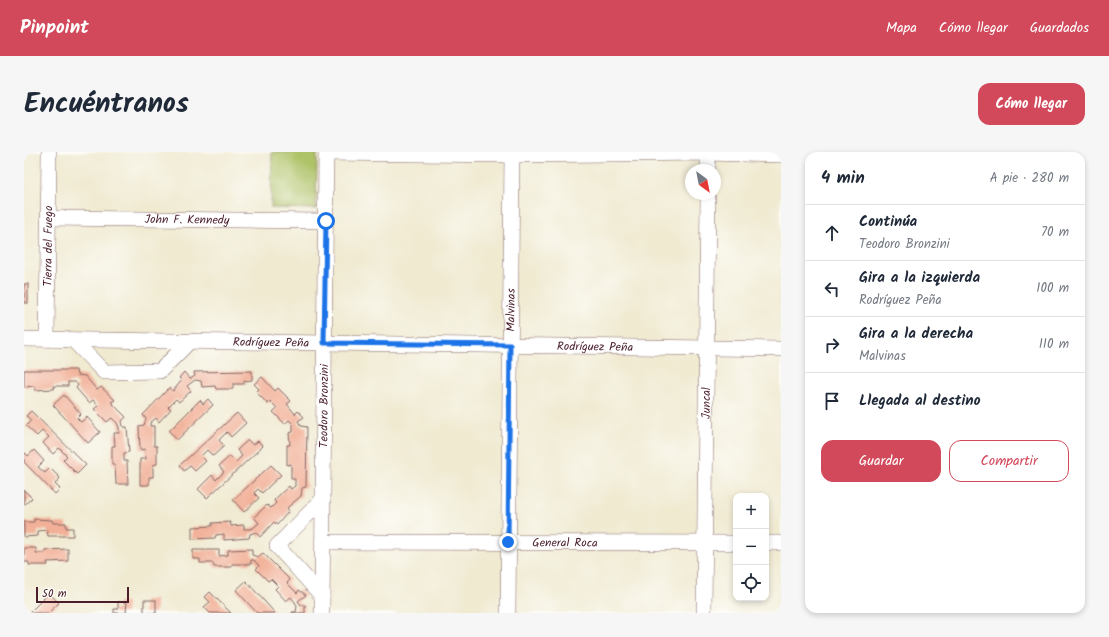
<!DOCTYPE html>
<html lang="es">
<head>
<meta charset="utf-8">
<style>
  :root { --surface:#fff; --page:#f6f6f7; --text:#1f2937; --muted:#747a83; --line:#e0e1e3; --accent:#d1495b }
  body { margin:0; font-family:Kalam,sans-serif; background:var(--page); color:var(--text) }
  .controls { position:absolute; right:12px; bottom:12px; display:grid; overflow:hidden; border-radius:8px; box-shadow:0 2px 6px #0003 }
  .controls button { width:36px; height:36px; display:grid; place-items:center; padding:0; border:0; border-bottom:1px solid var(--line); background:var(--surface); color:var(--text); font:20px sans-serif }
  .compass { position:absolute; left:661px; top:12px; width:36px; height:36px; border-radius:50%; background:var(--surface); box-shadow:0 2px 6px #0003; rotate:148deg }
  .scale { position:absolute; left:12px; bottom:10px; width:93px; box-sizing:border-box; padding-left:4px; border:2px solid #4a1f2b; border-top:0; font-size:11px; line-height:14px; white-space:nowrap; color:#4a1f2b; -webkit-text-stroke:3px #fdfcf7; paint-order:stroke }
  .stop { position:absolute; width:12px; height:12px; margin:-9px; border:3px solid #1a73e8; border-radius:50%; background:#fff }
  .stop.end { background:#1a73e8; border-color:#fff; box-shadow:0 1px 4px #0008 }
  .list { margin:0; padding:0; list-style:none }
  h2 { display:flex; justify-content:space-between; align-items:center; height:52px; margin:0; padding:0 16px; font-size:17px }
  h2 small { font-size:13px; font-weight:400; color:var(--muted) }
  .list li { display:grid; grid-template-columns:26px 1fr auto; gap:12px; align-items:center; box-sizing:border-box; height:56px; padding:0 16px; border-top:1px solid var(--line) }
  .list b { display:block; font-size:15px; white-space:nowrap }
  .list p { margin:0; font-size:13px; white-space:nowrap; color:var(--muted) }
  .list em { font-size:13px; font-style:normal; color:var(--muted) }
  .actions { display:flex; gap:8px; padding:12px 16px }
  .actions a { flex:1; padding:9px 0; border:1px solid var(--accent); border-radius:12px; text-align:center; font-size:14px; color:var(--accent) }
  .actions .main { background:var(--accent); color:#fff }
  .icon { flex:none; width:22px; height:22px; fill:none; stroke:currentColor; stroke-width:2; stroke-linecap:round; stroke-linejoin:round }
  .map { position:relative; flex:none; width:757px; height:461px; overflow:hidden; border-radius:12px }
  header { display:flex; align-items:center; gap:24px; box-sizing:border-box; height:56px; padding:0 20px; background:var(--accent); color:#fff }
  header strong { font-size:19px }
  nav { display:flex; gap:22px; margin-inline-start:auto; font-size:14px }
  .intro { display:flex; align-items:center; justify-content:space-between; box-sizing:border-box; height:96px; padding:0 24px }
  h1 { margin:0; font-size:28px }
  .button { padding:10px 18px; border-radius:12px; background:var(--accent); color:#fff; font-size:14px; font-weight:700 }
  main { display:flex; gap:24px; padding:0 24px }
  aside { flex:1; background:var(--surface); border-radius:12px; box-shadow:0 2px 6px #0003 }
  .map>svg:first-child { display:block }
  .green { fill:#aec267; stroke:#7c7049 }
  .building { fill:#f2b098 }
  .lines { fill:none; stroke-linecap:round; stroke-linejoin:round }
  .minor-casing { stroke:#846665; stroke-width:16 }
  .minor { stroke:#fff; stroke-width:15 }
  .route { stroke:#1a73e8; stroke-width:5 }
  .labels { text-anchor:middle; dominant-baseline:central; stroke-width:4; stroke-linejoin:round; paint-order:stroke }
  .street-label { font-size:12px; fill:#4a1f2b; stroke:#fdfcf7 }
</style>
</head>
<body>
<header>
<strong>Pinpoint</strong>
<nav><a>Mapa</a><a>Cómo llegar</a><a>Guardados</a></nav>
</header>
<div class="intro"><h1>Encuéntranos</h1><a class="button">Cómo llegar</a></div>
<main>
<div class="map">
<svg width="757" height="461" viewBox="0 0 757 461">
  <rect width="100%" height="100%" fill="#fdfcf7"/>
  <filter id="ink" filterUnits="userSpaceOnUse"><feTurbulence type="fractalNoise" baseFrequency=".025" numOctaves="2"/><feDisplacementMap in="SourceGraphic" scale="8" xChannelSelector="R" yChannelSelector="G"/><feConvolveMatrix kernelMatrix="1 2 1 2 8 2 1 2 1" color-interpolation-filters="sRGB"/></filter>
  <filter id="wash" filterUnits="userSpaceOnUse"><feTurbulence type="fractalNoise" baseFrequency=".012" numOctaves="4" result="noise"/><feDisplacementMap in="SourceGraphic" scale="16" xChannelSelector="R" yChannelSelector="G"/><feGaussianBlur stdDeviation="0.9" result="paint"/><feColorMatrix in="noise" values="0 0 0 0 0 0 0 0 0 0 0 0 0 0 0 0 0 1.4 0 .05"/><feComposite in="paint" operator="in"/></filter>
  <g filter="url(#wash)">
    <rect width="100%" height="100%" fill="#f0ead1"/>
    <path class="green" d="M248 0H293L292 57 247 56Z"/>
    <g id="blocks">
      <g class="building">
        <rect x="0" y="132" width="4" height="19"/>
        <path d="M0 218H52L53 223 61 224 73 238 77 235 91 248 87 250 102 265 98 269 99 275H103L105 300 100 301V309H103L104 332H92L91 312H88V294H91L90 281H95V275L93 271 88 266 83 270 70 257 74 254 69 248 65 251 52 236 54 233 51 230H44V234H29L30 237 11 238 10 234 0 235Z"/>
        <path d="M228 219V228L220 229V232H209V237H192L191 234 178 235 177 229 171 228 163 234 167 239 155 250 152 247 144 255 147 257 135 270 132 266 126 271V274H130V294H133V312L129 313V325H125V333H116V307H122L121 297 116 298 115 274 120 273 122 267 119 263 145 236 149 239 158 228 155 226 160 220 166 227 171 224 170 220Z"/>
        <path d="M238 225 251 239 254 236 267 249 263 252 271 262 274 259 280 265 274 269 277 274 283 275 282 335 278 336 277 344 263 356 265 359 253 373 250 370 236 385 232 380 226 382 225 386 200 388V382L192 383 191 386 168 387V375L188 374V371L206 370 207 374 220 373V377H226L229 376 235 371 230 365 243 353 247 356 252 351 250 348 265 334 267 337 271 334V327H267V312L263 313V293H266L265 281 269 280V272L265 268 261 272 249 260 253 256 246 249 244 252 232 240 235 237 230 232Z"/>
        <path d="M40 243 57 262 53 266 57 270 63 265 76 280 64 291 29 253Z"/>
        <path d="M184 247 189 253 153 288 145 279 176 248 179 252Z"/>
        <path d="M7 259 62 313 53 322 39 308 43 304 35 296 29 302 19 291 25 285 18 279 13 284 2 274 7 268 2 264Z"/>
        <path d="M213 261 222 271 207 285 203 280 195 288 200 294 189 304 183 298 177 304 182 309 171 319 166 314 160 319 156 313Z"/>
        <path d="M224 288 229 293 234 289 239 294 183 346 174 337 188 323 192 328 200 320 195 314 206 304 212 310 218 304 213 298Z"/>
        <path d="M10 298 20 309 14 315 21 321 26 316 36 326 31 332 36 337 31 342 0 310V300L4 304Z"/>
        <path d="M247 313 257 323 238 341 234 337 230 341 235 346 220 360 209 348Z"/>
        <path d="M0 338 8 346 0 353Z"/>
        <path d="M10 367 28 368 29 371H42V376H49V384H24L23 378 14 379V384L0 385V370H10Z"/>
        <path d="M0 396H12V401H21V398L44 397V409L23 410 24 413H5V410H0Z"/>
        <path d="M228 397V403L234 405 239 401 266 428 263 431 273 441 275 438 282 443 274 449 277 453H281V461H268V460H272L273 454 271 450 267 445 262 449 251 437 254 434 247 427 244 429 232 417 235 414 230 408H227V412H208V415H190L189 411H176V407H169V398H195V404L204 403V398Z"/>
        <path d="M222 429 251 461H233L212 438Z"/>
        <path d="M186 440 207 461H186L180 455 186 450 181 445Z"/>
        <path d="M25 441 35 451 24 461H5Z"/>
        <rect x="120" y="448" width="12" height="13"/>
        <path d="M94 450H103L102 461H90V457H94Z"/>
      </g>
    </g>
  </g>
  <g filter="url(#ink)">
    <use href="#blocks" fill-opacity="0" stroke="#846665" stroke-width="1"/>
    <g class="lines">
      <defs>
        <g id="minor">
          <path d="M302 1 488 3 684 1 757 3"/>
          <path d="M684 18V0"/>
          <path id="s1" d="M24 66 302 69"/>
          <path id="s2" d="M0 187 757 197"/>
          <path id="s3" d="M23 187 25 0"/>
          <path d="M49 188 80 220 136 219 166 189"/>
          <path id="s4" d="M299 390 712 391"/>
          <path d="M742 391H757"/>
          <path d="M298 444 253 394 299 347"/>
          <path id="s5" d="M298 461 302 0"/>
          <path id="s6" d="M484 461 488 0"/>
          <path id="s7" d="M680 461 684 42"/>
        </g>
      </defs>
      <use href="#minor" class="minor-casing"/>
      <use href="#minor" class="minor"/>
    </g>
  </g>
  <g class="lines" filter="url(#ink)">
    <path class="route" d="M302 69 300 191 486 193 484 390"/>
  </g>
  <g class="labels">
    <g class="street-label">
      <text stroke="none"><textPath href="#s1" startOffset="139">John F. Kennedy</textPath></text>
      <text stroke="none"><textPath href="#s3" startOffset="93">Tierra del Fuego</textPath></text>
      <text stroke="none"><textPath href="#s6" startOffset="303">Malvinas</textPath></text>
      <text stroke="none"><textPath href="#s2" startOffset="247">Rodríguez Peña</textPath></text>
      <text stroke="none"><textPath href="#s2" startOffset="571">Rodríguez Peña</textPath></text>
      <text stroke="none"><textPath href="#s7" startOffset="210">Juncal</textPath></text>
      <text stroke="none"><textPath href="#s5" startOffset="207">Teodoro Bronzini</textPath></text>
      <text stroke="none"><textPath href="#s4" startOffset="242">General Roca</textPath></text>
    </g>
  </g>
</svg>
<div class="controls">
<button>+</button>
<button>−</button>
<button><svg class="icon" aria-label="locate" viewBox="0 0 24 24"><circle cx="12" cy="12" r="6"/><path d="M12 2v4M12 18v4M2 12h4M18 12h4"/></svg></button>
</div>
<svg class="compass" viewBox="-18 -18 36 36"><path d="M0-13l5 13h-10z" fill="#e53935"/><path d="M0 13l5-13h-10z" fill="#747a83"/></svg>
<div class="scale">50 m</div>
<div class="stop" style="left:302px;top:69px"></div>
<div class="stop end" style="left:484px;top:390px"></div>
</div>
<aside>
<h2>4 min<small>A pie · 280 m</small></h2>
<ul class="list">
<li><svg class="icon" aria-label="ahead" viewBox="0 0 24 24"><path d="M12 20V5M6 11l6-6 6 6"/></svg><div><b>Continúa</b><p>Teodoro Bronzini</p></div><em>70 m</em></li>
<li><svg class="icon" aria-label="left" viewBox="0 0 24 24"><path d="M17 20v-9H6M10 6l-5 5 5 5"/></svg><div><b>Gira a la izquierda</b><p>Rodríguez Peña</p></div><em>100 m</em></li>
<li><svg class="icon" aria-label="right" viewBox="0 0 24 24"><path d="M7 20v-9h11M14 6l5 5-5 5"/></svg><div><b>Gira a la derecha</b><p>Malvinas</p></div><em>110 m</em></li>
<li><svg class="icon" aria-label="arrive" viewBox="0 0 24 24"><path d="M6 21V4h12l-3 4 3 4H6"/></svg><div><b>Llegada al destino</b></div></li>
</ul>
<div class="actions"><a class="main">Guardar</a><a>Compartir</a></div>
</aside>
</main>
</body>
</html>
